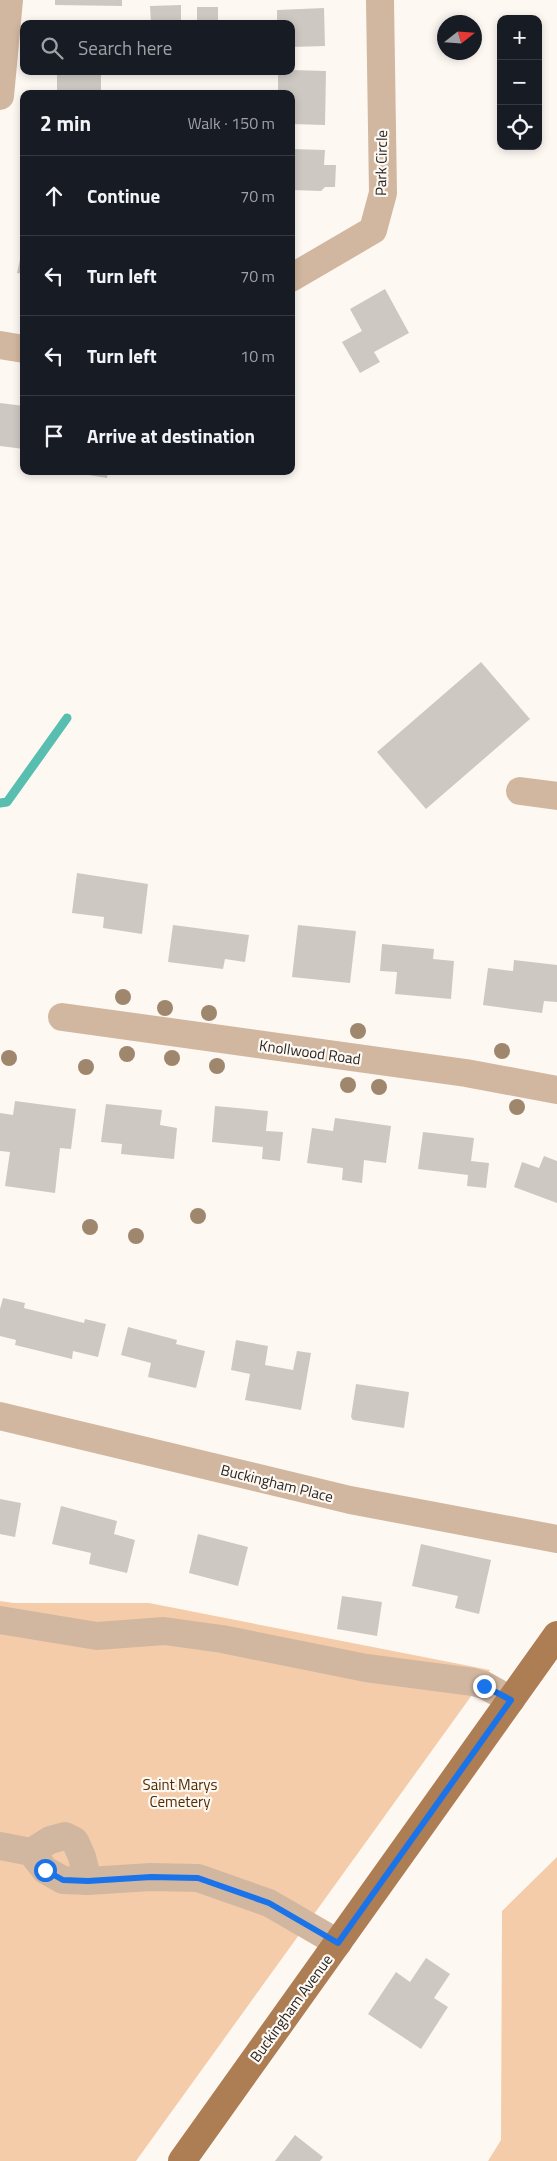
<!DOCTYPE html>
<html lang="en">
<head>
<meta charset="utf-8">
<style>
  :root { --surface:#171b24; --page:#242831; --text:#f1f3f6; --muted:#9ea1a6; --line:#363941 }
  body { margin:0; font-family:"Titillium Web",sans-serif; background:var(--page); color:var(--text) }
  .controls { position:absolute; right:15px; top:15px; display:grid; overflow:hidden; border-radius:10px; box-shadow:0 2px 8px #0003 }
  .controls button { width:45px; height:45px; display:grid; place-items:center; padding:0; border:0; border-bottom:1px solid var(--line); background:var(--surface); color:var(--text); font:25px sans-serif }
  .compass { position:absolute; left:437px; top:15px; width:45px; height:45px; border-radius:50%; background:var(--surface); box-shadow:0 2px 8px #0003; rotate:73deg }
  .stop { position:absolute; width:15px; height:15px; margin:-11px; border:4px solid #1a73e8; border-radius:50%; background:#fff }
  .stop.end { background:#1a73e8; border-color:#fff; box-shadow:0 1px 5px #0008 }
  .list { margin:0; padding:0; list-style:none }
  h2 { display:flex; justify-content:space-between; align-items:center; height:65px; margin:0; padding:0 20px; font-size:21px }
  h2 small { font-size:16px; font-weight:400; color:var(--muted) }
  .list li { display:grid; grid-template-columns:32px 1fr auto; gap:15px; align-items:center; box-sizing:border-box; height:80px; padding:0 20px; border-top:1px solid var(--line) }
  .list b { display:block; font-size:19px; white-space:nowrap }
  .list em { font-size:16px; font-style:normal; color:var(--muted) }
  .icon { flex:none; width:28px; height:28px; fill:none; stroke:currentColor; stroke-width:2; stroke-linecap:round; stroke-linejoin:round }
  .map { position:relative; flex:none; width:557px; height:2161px; overflow:hidden }
  .search { position:absolute; background:var(--surface); box-shadow:0 2px 8px #0003; left:20px; top:20px; width:275px; height:55px; display:flex; align-items:center; gap:12px; box-sizing:border-box; padding:0 18px; border-radius:10px; color:var(--muted); font-size:19px }
  .panel { position:absolute; background:var(--surface); box-shadow:0 2px 8px #0003; left:20px; top:90px; width:275px; height:385px; border-radius:10px }
  .map>svg:first-child { display:block }
  .green { fill:#f4ccaa }
  .lines { fill:none; stroke-linecap:round; stroke-linejoin:round }
  .stream { stroke:#58beb0; stroke-width:9 }
  .building { fill:#cec8c3 }
  .minor { stroke:#d2b7a0; stroke-width:28 }
  .major { stroke:#ad7d53; stroke-width:28 }
  .tree { fill:#9f876d }
  .route { stroke:#1a73e8; stroke-width:6 }
  .labels { text-anchor:middle; dominant-baseline:central; stroke-width:4.5; stroke-linejoin:round; paint-order:stroke }
  .street-label { font-size:15px; fill:#282523; stroke:#fef8f3 }
  .park-label { font-size:15px; fill:#512b00; stroke:#fef8f3 }
</style>
</head>
<body>
<div class="map">
<svg width="557" height="2161" viewBox="0 0 557 2161">
  <rect width="100%" height="100%" fill="#fef8f3"/>
  <g class="green">
    <path d="M0 1601 14 1603H149L490 1670 136 2161H0Z"/>
    <path d="M557 1857V2161H488L501 2140 502 1911Z"/>
  </g>
  <g class="lines">
    <path class="stream" d="M0 803 7 802 67 718"/>
  </g>
  <g class="building">
    <path d="M55 0H122V6L55 5Z"/>
    <path d="M181 5V24H151L150 6Z"/>
    <rect x="197" y="7" width="21" height="17"/>
    <path d="M324 8 325 46 291 47V24H277V10Z"/>
    <path d="M291 70 326 71 325 125 291 124V94H278V71Z"/>
    <rect x="57" y="71" width="44" height="23"/>
    <path d="M291 149 325 150 324 165H336L335 187H325L321 191 291 190Z"/>
    <path d="M23 246H24V274L17 273Z"/>
    <path d="M385 289 409 333 374 352 380 362 360 373 342 342 362 331 350 309Z"/>
    <path d="M0 403 24 406V449L0 446Z"/>
    <path d="M64 471H108L107 478Z"/>
    <path d="M481 662 530 719 426 809 377 752Z"/>
    <path d="M77 873 148 884 142 934 103 928 104 917 72 913Z"/>
    <path d="M173 925 249 935 245 962 225 959 223 969 168 962Z"/>
    <path d="M298 925 356 931 350 983 292 977Z"/>
    <path d="M382 944 434 949 433 959 454 961 451 999 395 994 397 972 380 971Z"/>
    <path d="M514 960 557 965V1002L544 1001 542 1013 483 1005 488 968 513 971Z"/>
    <path d="M15 1101 76 1109 71 1149 60 1148 55 1193 5 1186 10 1152 0 1151V1113L13 1115Z"/>
    <path d="M106 1104 162 1110 160 1125 177 1128 174 1159 121 1154 122 1144 101 1142Z"/>
    <path d="M215 1106 268 1111 266 1131 283 1132 280 1161 262 1159 263 1147 212 1142Z"/>
    <path d="M335 1118 391 1126 386 1163 364 1160 362 1183 342 1180 343 1168 307 1163 312 1128 333 1131Z"/>
    <path d="M423 1132 474 1138 471 1161 489 1163 486 1188 467 1186 468 1175 418 1169Z"/>
    <path d="M544 1156 557 1161V1203L514 1187 522 1162 539 1168Z"/>
    <path d="M3 1298 25 1303 24 1308 84 1323 85 1319 106 1324 98 1357 73 1351 72 1359 15 1345 16 1340 0 1336V1309Z"/>
    <path d="M128 1327 177 1340 176 1344 205 1351 196 1388 148 1377 151 1363 121 1355Z"/>
    <path d="M236 1340 268 1346 265 1365 293 1370 297 1351 311 1353 301 1410 245 1400 250 1374 231 1370Z"/>
    <path d="M356 1384 409 1392 404 1428 353 1420 351 1417Z"/>
    <path d="M0 1499 21 1503 15 1537 0 1534Z"/>
    <path d="M61 1506 117 1521 114 1534 135 1540 127 1573 89 1564 91 1553 52 1544Z"/>
    <path d="M198 1534 248 1547 238 1586 189 1573Z"/>
    <path d="M421 1544 491 1560 479 1614 455 1608 458 1596 412 1586Z"/>
    <path d="M342 1596 382 1602 377 1636 337 1629Z"/>
    <path d="M426 1958 450 1974 434 1998 448 2007 421 2049 368 2014 396 1972 410 1982Z"/>
    <path d="M295 2135 323 2157 320 2161H275Z"/>
  </g>
  <g class="lines">
    <g class="minor">
      <path d="M0 96 9 0"/>
      <path d="M291 278 373 230 383 193 380 0"/>
      <path d="M0 345 24 349"/>
      <path d="M520 791 557 796"/>
      <path d="M62 1017 466 1073 557 1090"/>
      <path d="M0 1416 350 1500 557 1539"/>
      <path d="M0 1620 97 1636 164 1631 222 1639 366 1668 473 1682 484 1685 511 1700"/>
      <path d="M0 1846 31 1852 45 1870 63 1880 88 1881 151 1877 198 1878 269 1903 338 1943"/>
      <path d="M31 1852 50 1840 65 1836 75 1841 82 1857 88 1881"/>
    </g>
    <path class="major" d="M182 2161 557 1635"/>
  </g>
  <g class="tree">
    <circle cx="123" cy="997" r="8"/>
    <circle cx="165" cy="1008" r="8"/>
    <circle cx="209" cy="1013" r="8"/>
    <circle cx="358" cy="1031" r="8"/>
    <circle cx="502" cy="1051" r="8"/>
    <circle cx="127" cy="1054" r="8"/>
    <circle cx="9" cy="1058" r="8"/>
    <circle cx="172" cy="1058" r="8"/>
    <circle cx="217" cy="1066" r="8"/>
    <circle cx="86" cy="1067" r="8"/>
    <circle cx="348" cy="1085" r="8"/>
    <circle cx="379" cy="1087" r="8"/>
    <circle cx="517" cy="1107" r="8"/>
    <circle cx="198" cy="1216" r="8"/>
    <circle cx="90" cy="1227" r="8"/>
    <circle cx="136" cy="1236" r="8"/>
  </g>
  <g class="lines">
    <path class="route" d="M45 1870 63 1880 88 1881 151 1877 198 1878 269 1903 338 1943 511 1700 484 1686"/>
  </g>
  <g class="labels">
    <g class="street-label">
      <text transform="translate(381 163) rotate(-89)">Park Circle</text>
      <text transform="translate(310 1052) rotate(8)">Knollwood Road</text>
      <text transform="translate(277 1483) rotate(14)">Buckingham Place</text>
      <text transform="translate(291 2008) rotate(-54)">Buckingham Avenue</text>
    </g>
    <g class="park-label">
      <text x="180" y="1784">Saint Marys<tspan x="180" dy="17">Cemetery</tspan></text>
    </g>
  </g>
</svg>
<div class="controls">
<button>+</button>
<button>−</button>
<button><svg class="icon" aria-label="locate" viewBox="0 0 24 24"><circle cx="12" cy="12" r="6"/><path d="M12 2v4M12 18v4M2 12h4M18 12h4"/></svg></button>
</div>
<svg class="compass" viewBox="-18 -18 36 36"><path d="M0-13l5 13h-10z" fill="#e53935"/><path d="M0 13l5-13h-10z" fill="#9ea1a6"/></svg>
<div class="stop" style="left:45px;top:1870px"></div>
<div class="stop end" style="left:484px;top:1686px"></div>
<div class="search"><svg class="icon" aria-label="search" viewBox="0 0 24 24"><circle cx="10" cy="10" r="6"/><path d="M15 15l6 6"/></svg>Search here</div>
<section class="panel">
<h2>2 min<small>Walk · 150 m</small></h2>
<ul class="list">
<li><svg class="icon" aria-label="ahead" viewBox="0 0 24 24"><path d="M12 20V5M6 11l6-6 6 6"/></svg><div><b>Continue</b></div><em>70 m</em></li>
<li><svg class="icon" aria-label="left" viewBox="0 0 24 24"><path d="M17 20v-9H6M10 6l-5 5 5 5"/></svg><div><b>Turn left</b></div><em>70 m</em></li>
<li><svg class="icon" aria-label="left" viewBox="0 0 24 24"><path d="M17 20v-9H6M10 6l-5 5 5 5"/></svg><div><b>Turn left</b></div><em>10 m</em></li>
<li><svg class="icon" aria-label="arrive" viewBox="0 0 24 24"><path d="M6 21V4h12l-3 4 3 4H6"/></svg><div><b>Arrive at destination</b></div></li>
</ul>
</section>
</div>
</body>
</html>
